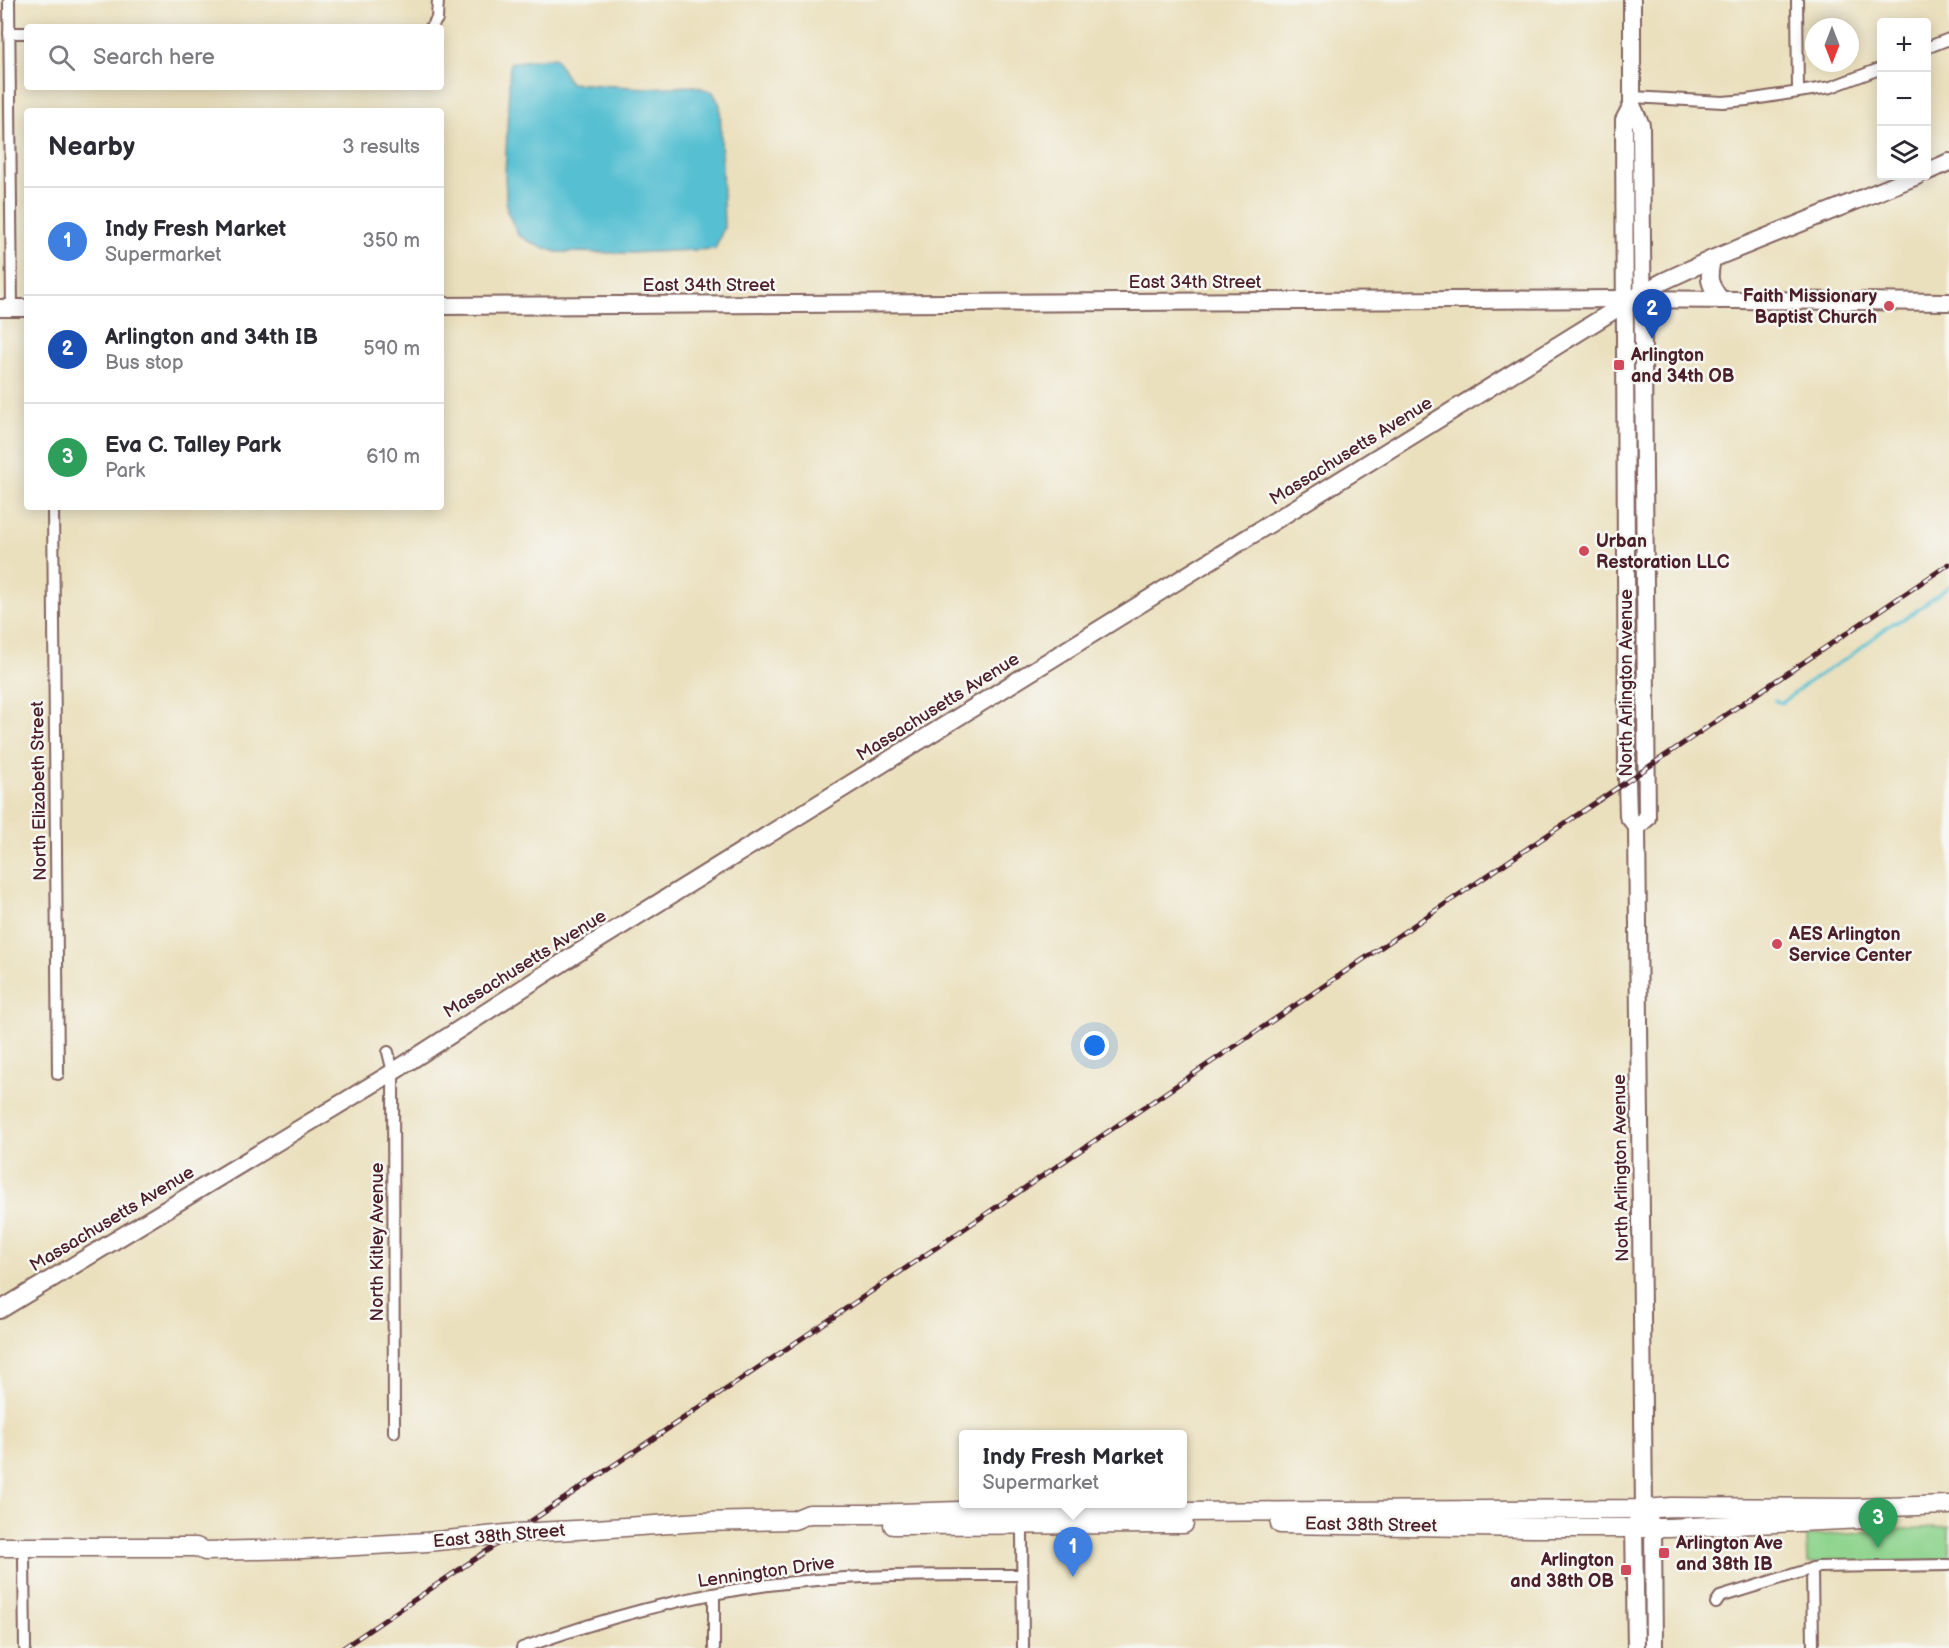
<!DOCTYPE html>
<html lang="en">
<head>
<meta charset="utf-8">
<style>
  :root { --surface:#fff; --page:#f7f7f7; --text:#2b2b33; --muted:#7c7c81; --line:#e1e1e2; --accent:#db2777 }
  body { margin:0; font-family:"Balsamiq Sans",sans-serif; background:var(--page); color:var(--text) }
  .controls { position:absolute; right:18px; top:18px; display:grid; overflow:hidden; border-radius:6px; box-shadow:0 3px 15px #0003 }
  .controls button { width:54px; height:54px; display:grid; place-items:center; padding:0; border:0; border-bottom:2px solid var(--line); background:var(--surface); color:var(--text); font:30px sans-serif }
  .compass { position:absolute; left:1805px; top:18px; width:54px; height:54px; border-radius:50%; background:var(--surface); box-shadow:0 3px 15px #0003; rotate:180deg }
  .you { position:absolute; left:1095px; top:1046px; width:21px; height:21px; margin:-15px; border:4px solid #fff; border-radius:50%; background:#1a73e8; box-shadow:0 0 0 9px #1a73e833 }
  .badge { display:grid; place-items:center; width:39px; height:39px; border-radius:50%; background:var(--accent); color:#fff; font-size:20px; font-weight:700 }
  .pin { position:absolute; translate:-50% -50px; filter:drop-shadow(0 2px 3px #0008) }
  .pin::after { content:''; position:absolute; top:32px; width:21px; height:18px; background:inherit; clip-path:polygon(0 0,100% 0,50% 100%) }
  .popup { position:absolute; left:959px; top:1430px; width:228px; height:78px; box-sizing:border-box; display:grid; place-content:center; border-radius:6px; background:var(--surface); filter:drop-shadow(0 2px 4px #0005); font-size:20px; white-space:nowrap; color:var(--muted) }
  .popup b { font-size:22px; color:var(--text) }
  .popup::after { content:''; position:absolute; left:50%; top:100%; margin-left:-12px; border:12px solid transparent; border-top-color:var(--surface) }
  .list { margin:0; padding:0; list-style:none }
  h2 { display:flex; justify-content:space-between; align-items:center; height:78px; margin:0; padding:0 24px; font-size:26px }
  h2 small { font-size:20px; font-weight:400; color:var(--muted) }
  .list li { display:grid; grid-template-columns:39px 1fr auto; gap:18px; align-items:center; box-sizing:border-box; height:108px; padding:0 24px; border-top:2px solid var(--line) }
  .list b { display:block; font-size:22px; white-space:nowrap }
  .list p { margin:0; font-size:20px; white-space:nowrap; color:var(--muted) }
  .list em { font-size:20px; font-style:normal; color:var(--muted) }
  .icon { flex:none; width:33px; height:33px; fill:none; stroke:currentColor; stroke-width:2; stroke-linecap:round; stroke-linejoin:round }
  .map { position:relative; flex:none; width:1949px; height:1648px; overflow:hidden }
  .search { position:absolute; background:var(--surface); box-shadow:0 3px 15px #0003; left:24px; top:24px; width:420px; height:66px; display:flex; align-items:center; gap:15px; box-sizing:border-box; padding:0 21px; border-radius:6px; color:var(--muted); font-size:22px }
  .panel { position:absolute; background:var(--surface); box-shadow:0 3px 15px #0003; left:24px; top:108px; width:420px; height:402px; border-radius:6px }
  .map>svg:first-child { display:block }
  .green { fill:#8fd48e; stroke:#6c7a5c; stroke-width:1.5 }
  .water { fill:#56c0d2; stroke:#50707e; stroke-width:1.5 }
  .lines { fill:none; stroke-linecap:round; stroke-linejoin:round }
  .stream { stroke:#56c0d2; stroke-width:3 }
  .street-casing { stroke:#82635e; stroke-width:14 }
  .secondary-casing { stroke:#82635e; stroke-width:20 }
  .primary-casing { stroke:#82635e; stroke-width:21 }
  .street { stroke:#fff; stroke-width:10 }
  .secondary { stroke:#fff; stroke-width:16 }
  .primary { stroke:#fff; stroke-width:18 }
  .rail-casing { stroke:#4a1f2b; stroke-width:5 }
  .rail { stroke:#f6f6f2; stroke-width:3; stroke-dasharray:9; stroke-linecap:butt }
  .primary-bridge-casing { stroke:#82635e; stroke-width:21; stroke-linecap:butt }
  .primary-bridge { stroke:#fff; stroke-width:18 }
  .poi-dot { fill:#d1495b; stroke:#f6f6f2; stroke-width:2 }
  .labels { text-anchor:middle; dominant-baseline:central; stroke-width:5; stroke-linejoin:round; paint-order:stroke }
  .street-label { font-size:18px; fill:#4a1f2b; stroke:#f6f6f2 }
  .poi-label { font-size:18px; font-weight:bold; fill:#4a1f2b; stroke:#f6f6f2; text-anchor:start }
</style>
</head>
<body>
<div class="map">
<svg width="1949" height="1648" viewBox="0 0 1949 1648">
  <rect width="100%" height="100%" fill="#f6f6f2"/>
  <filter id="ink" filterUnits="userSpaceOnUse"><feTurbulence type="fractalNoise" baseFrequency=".0167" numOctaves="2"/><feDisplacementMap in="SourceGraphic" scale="12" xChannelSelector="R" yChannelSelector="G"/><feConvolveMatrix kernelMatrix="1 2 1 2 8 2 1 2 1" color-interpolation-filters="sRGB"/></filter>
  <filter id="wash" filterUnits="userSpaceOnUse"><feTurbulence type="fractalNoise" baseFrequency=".008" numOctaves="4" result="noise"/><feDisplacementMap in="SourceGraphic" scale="24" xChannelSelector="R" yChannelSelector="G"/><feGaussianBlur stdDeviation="1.35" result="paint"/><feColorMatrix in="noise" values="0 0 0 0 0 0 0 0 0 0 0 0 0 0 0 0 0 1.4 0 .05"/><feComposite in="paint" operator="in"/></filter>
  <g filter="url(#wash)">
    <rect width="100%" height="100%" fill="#ebe0bd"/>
    <path class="green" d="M1949 1526V1561L1807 1563 1806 1536Z"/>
    <path class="water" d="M555 57 570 83 646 88 695 86 713 92 720 105 724 227 715 249 630 253 557 252 536 245 518 235 507 211 505 177 510 63Z"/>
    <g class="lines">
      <path class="stream" d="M1775 701 1782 703 1807 683 1850 656 1893 623 1906 618 1949 586"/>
    </g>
  </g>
  <g filter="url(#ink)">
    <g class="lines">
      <defs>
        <g id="street">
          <path d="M9 0 12 308"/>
          <path d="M1797 0 1798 92"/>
          <path d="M431 27 437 19 438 0"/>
          <path d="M9 33H27"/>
          <path d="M1926 48 1949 39"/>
          <path d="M1632 97 1723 102 1747 100 1831 87 1882 68"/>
          <path d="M53 507 58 1074"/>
          <path d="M388 1052 393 1072 394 1432"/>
          <path d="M1020 1522 1022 1534 1023 1648"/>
          <path d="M24 1558 25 1648"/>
          <path d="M1812 1568 1813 1648"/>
          <path d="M714 1595V1648"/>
          <path d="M1716 1603 1720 1597 1817 1567 1949 1565"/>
          <path d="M522 1648C601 1619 685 1596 768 1585 852 1574 937 1575 1022 1575"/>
        </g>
        <g id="secondary">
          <path d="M1632 0V105L1641 125 1647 818 1637 827"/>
          <path d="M1632 105 1624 120 1627 781 1628 816 1637 827 1644 1509 1653 1527 1654 1648"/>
          <path d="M1926 172 1949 162"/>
          <path d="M1712 259C1708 279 1708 283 1721 300"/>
          <path d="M441 306 1624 299 1949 302"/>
          <path d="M0 308H27"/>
          <path d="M0 1310 393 1072 576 954 1642 293 1664 281 1712 259 1917 176"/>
          <path d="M1636 1648 1634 1527 1639 1518"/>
        </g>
        <g id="primary">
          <path d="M1280 1524 1533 1528H1669L1864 1519"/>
          <path d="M893 1525 1184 1524"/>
          <path d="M595 1529 700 1522 794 1520 809 1514H870L1019 1509 1178 1512 1644 1509 1671 1507 1855 1508 1949 1505"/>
          <path d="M0 1547H196L205 1551 302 1549 427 1542"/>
        </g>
      </defs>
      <use href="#street" class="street-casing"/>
      <use href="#secondary" class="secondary-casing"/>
      <use href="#primary" class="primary-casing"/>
      <use href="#street" class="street"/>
      <use href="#secondary" class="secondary"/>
      <use href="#primary" class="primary"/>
      <defs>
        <path id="rail" d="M343 1648 1949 564"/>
      </defs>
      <use href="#rail" class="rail-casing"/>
      <use href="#rail" class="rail"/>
      <defs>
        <path id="primary-bridge" d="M427 1542 516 1533 595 1529"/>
      </defs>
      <use href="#primary-bridge" class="primary-bridge-casing"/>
      <use href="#primary-bridge" class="primary-bridge"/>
    </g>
  </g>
  <g class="poi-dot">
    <circle cx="1889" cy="306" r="6"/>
    <rect x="1613" y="359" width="12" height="12" rx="3"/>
    <circle cx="1584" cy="551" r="6"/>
    <circle cx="1777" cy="944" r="6"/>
    <rect x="1658" y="1547" width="12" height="12" rx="3"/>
    <rect x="1620" y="1564" width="12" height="12" rx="3"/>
  </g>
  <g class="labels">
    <g class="street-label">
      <text x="1195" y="282">East 34th Street</text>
      <text x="709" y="285">East 34th Street</text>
      <text transform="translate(1351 451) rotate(-32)">Massachusetts Avenue</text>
      <text transform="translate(1626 683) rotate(-90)">North Arlington Avenue</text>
      <text transform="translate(938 707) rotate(-32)">Massachusetts Avenue</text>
      <text transform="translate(39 791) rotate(-91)">North Elizabeth Street</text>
      <text transform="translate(525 964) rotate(-32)">Massachusetts Avenue</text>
      <text transform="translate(1621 1168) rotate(-91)">North Arlington Avenue</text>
      <text transform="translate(112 1219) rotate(-31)">Massachusetts Avenue</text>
      <text transform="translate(377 1242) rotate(-90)">North Kitley Avenue</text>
      <text transform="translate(1371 1525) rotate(1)">East 38th Street</text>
      <text transform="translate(499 1536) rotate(-5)">East 38th Street</text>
      <text transform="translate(766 1572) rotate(-8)">Lennington Drive</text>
    </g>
    <g class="poi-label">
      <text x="1877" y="296" text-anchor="end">Faith Missionary<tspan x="1877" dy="21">Baptist Church</tspan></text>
      <text x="1631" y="355">Arlington<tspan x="1631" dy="21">and 34th OB</tspan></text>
      <text x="1596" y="541">Urban<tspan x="1596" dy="21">Restoration LLC</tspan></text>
      <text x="1789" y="934">AES Arlington<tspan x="1789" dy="21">Service Center</tspan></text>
      <text x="1676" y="1543">Arlington Ave<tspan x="1676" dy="21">and 38th IB</tspan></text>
      <text x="1614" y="1560" text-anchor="end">Arlington<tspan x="1614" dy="21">and 38th OB</tspan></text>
    </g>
  </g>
</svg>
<div class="controls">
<button>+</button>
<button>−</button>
<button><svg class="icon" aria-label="layers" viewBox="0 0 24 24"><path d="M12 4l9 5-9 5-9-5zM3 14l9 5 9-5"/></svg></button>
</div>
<svg class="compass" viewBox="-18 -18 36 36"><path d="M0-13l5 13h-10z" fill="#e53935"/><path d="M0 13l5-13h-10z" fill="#7c7c81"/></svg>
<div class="you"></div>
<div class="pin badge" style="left:1073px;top:1577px;background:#3f7fe0">1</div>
<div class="popup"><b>Indy Fresh Market</b>Supermarket</div>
<div class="pin badge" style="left:1652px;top:339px;background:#1a4fb4">2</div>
<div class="pin badge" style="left:1878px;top:1548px;background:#2e9e5b">3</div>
<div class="search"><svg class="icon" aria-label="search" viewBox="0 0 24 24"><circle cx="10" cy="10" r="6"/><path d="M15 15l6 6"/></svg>Search here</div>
<section class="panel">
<h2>Nearby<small>3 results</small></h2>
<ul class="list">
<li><span class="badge" style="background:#3f7fe0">1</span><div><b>Indy Fresh Market</b><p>Supermarket</p></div><em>350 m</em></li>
<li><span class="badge" style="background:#1a4fb4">2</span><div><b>Arlington and 34th IB</b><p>Bus stop</p></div><em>590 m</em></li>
<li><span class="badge" style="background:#2e9e5b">3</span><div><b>Eva C. Talley Park</b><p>Park</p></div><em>610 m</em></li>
</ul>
</section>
</div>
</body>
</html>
